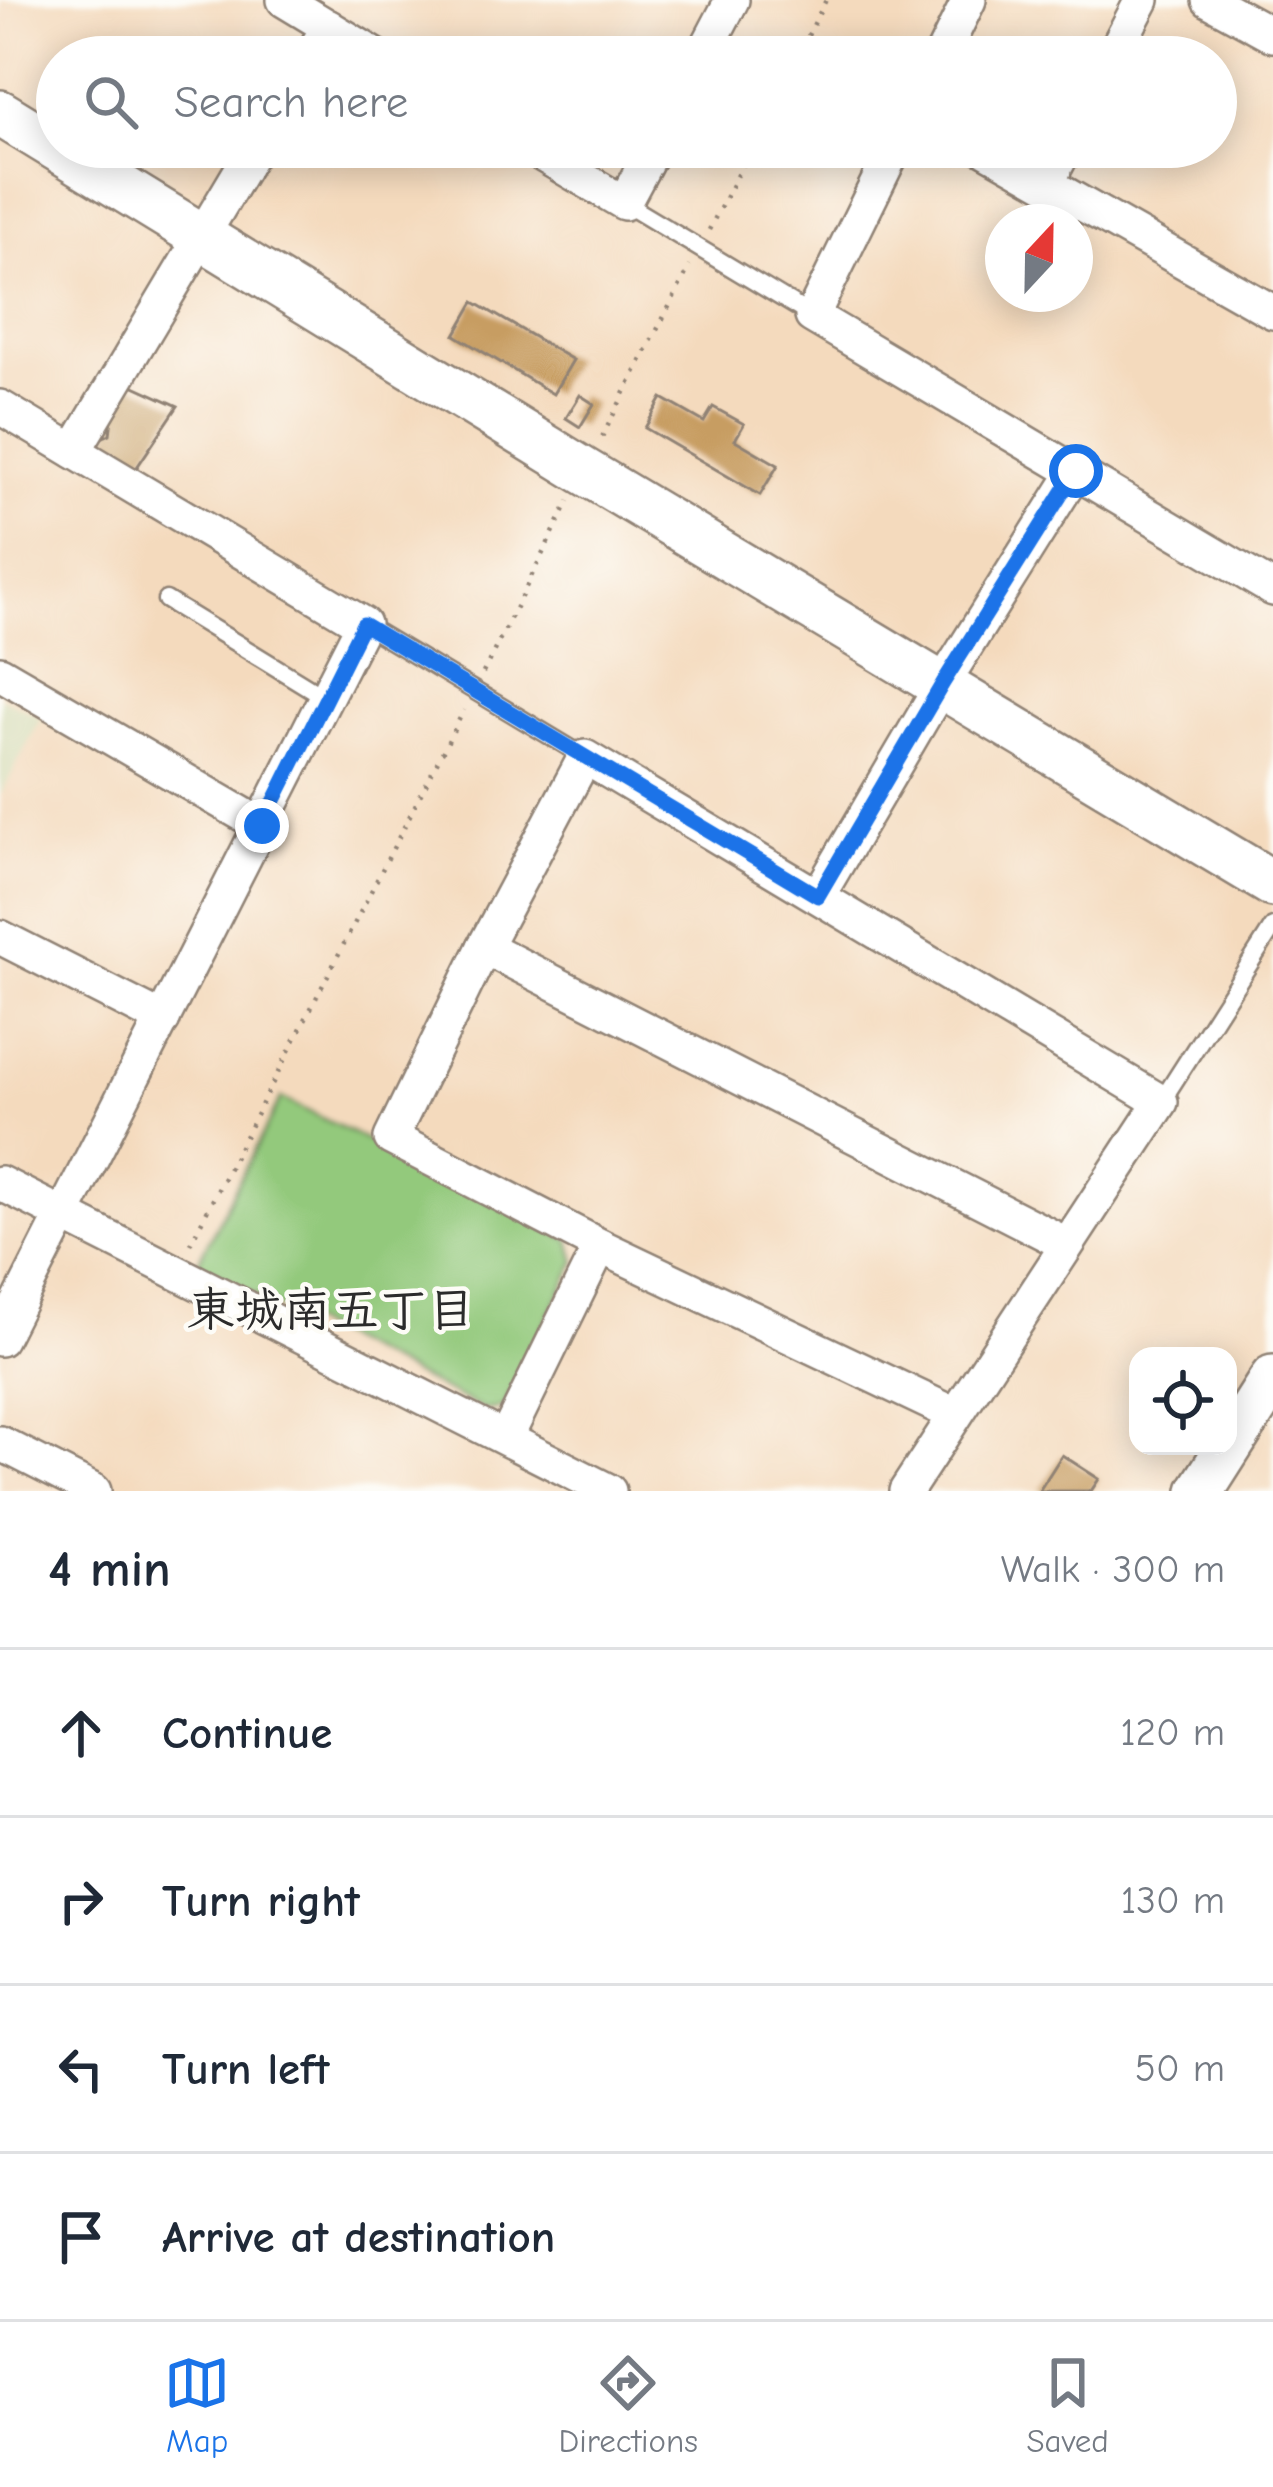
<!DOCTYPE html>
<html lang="en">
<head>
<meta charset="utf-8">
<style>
  :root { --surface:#fff; --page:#f6f6f7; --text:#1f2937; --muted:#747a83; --line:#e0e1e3; --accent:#1a73e8 }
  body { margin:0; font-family:"Comic Neue","Klee One",sans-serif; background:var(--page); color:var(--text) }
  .controls { position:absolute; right:36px; bottom:36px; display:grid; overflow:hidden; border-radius:24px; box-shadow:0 6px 30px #0003 }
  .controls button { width:108px; height:108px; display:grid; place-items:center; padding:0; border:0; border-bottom:3px solid var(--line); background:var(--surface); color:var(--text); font:60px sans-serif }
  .compass { position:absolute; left:985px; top:204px; width:108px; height:108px; border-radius:50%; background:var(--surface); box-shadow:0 6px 30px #0003; rotate:22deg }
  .stop { position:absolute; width:36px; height:36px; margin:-27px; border:9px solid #1a73e8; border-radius:50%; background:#fff }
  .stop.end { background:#1a73e8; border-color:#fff; box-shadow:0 3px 12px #0008 }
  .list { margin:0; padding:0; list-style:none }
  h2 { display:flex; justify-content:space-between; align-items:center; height:156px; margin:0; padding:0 48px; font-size:51px }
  h2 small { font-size:39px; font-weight:400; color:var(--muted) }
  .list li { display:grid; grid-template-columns:78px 1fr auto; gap:36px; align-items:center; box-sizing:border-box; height:168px; padding:0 48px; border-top:3px solid var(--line) }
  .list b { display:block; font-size:45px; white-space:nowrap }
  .list em { font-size:39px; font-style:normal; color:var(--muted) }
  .icon { flex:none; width:66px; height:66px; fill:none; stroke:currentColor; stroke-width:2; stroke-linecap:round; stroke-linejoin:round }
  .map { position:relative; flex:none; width:1273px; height:1491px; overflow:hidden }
  .search { position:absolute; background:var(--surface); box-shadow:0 6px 30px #0003; left:36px; right:36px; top:36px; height:132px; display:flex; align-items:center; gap:30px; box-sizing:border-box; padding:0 42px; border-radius:66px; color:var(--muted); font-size:45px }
  .sheet { height:828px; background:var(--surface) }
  nav { display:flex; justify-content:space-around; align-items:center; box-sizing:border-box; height:168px; border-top:3px solid var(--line); background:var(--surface); font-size:33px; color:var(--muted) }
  nav a { display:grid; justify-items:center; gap:6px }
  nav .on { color:var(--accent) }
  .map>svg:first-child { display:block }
  .built { fill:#dadfbd }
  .green { fill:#93c97b; stroke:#5f7a53; stroke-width:3 }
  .building { fill:#c79d62 }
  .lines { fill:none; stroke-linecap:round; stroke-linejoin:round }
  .lane-casing { stroke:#908274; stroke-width:21 }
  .street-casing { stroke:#908274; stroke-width:38 }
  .secondary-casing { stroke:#908274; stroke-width:50 }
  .path { stroke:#908274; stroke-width:4.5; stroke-dasharray:3 9; stroke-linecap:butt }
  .lane { stroke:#fff; stroke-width:16 }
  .street { stroke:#fff; stroke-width:33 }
  .secondary { stroke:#fff; stroke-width:45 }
  .route { stroke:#1a73e8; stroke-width:15 }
  .labels { text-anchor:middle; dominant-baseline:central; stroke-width:9; stroke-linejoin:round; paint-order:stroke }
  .neighbourhood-label { font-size:48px; font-weight:bold; fill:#2b2b2b; stroke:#fdfcf7 }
</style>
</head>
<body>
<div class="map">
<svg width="1273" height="1491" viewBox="0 0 1273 1491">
  <rect width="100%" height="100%" fill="#fdfcf7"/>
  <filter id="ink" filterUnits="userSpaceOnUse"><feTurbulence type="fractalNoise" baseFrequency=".00833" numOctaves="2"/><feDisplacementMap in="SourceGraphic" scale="24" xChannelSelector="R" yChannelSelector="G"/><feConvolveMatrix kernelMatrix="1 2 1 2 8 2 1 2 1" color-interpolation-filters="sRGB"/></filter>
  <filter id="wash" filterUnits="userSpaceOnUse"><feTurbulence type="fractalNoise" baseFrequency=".004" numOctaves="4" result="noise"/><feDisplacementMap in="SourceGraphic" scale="48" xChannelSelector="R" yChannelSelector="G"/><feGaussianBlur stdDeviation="2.7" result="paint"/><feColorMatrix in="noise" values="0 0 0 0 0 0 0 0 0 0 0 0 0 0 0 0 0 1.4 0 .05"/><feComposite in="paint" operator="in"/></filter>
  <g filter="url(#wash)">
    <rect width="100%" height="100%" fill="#f4dabd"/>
    <path class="built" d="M0 697 41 718 0 796Z"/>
    <path class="green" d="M281 1098 570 1240 576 1262 503 1408 484 1410 196 1266Z"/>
    <g id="blocks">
      <g class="building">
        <path d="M474 302 573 360 553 394 455 335Z"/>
        <path d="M117 378 178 406 127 482 74 451 110 434Z"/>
        <path d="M580 395 594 404 580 427 566 418Z"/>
        <path d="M662 398 704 422 713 407 744 424 735 440 778 465 760 495 645 428Z"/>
        <path d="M1062 1455 1099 1479 1091 1491H1039Z"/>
      </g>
    </g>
  </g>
  <g filter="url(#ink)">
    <use href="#blocks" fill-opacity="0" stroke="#908274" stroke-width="3"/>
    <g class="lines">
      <defs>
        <g id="lane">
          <path d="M624 203 812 316"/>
          <path d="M166 600 326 698"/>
          <path d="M363 624 585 757"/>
          <path d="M1161 1102 1273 927"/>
        </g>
        <g id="street">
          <path d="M284 0 378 57"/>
          <path d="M1209 0 1273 35"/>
          <path d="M310 57 329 27"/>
          <path d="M702 57 732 0"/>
          <path d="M941 57 969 0"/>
          <path d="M1112 57 1142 0"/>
          <path d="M529 147 624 203 654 147"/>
          <path d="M895 147 812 316 1273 589"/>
          <path d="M982 147 1273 312"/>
          <path d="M1047 183 1066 147"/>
          <path d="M0 407 363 624 0 1339"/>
          <path d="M74 451 255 147"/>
          <path d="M0 673 263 826"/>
          <path d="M818 896 943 683 1076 471"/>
          <path d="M0 937 163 1020"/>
          <path d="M484 947 1066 1244"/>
          <path d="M0 1183 609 1491"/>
          <path d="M506 1438 600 1246"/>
          <path d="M0 1443 94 1491"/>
          <path d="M906 1491 1161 1102 585 757 484 947 391 1138 600 1246 954 1414"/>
        </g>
        <g id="secondary">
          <path d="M0 113 584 471 1273 884"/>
          <path d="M1201 1491 1273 1378"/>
        </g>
      </defs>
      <use href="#lane" class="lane-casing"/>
      <use href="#street" class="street-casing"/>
      <use href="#secondary" class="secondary-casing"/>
      <g class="path">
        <path d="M797 57 826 0"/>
        <path d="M709 230 751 147"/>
        <path d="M602 437 690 266"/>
        <path d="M483 673 569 501"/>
        <path d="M190 1244 464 710"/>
      </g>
      <use href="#lane" class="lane"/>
      <use href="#street" class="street"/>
      <use href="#secondary" class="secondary"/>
    </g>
  </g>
  <g class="lines" filter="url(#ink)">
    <path class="route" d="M262 826 363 624 818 896 943 683 1076 471"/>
  </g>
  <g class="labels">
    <g class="neighbourhood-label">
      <text x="331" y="1310">東城南五丁目</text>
    </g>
  </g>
</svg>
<div class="controls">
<button><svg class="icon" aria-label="locate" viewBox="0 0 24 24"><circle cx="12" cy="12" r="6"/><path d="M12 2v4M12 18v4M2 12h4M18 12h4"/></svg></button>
</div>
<svg class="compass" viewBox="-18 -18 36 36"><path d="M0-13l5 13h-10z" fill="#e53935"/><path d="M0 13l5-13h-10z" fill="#747a83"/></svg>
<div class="stop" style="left:1076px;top:471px"></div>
<div class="stop end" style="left:262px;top:826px"></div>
<div class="search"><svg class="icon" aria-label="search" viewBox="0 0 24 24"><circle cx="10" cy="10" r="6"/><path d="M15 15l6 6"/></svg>Search here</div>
</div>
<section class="sheet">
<h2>4 min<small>Walk · 300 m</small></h2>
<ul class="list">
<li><svg class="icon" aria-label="ahead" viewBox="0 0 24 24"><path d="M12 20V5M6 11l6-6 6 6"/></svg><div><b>Continue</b></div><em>120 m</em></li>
<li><svg class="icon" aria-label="right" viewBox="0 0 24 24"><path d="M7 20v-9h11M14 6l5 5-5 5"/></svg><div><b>Turn right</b></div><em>130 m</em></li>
<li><svg class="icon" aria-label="left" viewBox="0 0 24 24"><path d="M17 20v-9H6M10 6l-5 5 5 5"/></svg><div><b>Turn left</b></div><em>50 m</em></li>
<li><svg class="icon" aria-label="arrive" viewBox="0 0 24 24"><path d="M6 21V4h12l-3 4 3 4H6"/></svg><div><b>Arrive at destination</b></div></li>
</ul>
</section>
<nav>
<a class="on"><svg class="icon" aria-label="map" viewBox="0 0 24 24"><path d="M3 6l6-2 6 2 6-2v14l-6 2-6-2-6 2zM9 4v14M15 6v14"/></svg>Map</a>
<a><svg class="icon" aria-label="directions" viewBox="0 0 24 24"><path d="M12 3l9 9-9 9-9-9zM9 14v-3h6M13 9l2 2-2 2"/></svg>Directions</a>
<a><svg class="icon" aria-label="saved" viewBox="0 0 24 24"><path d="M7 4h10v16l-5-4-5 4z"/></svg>Saved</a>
</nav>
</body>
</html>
